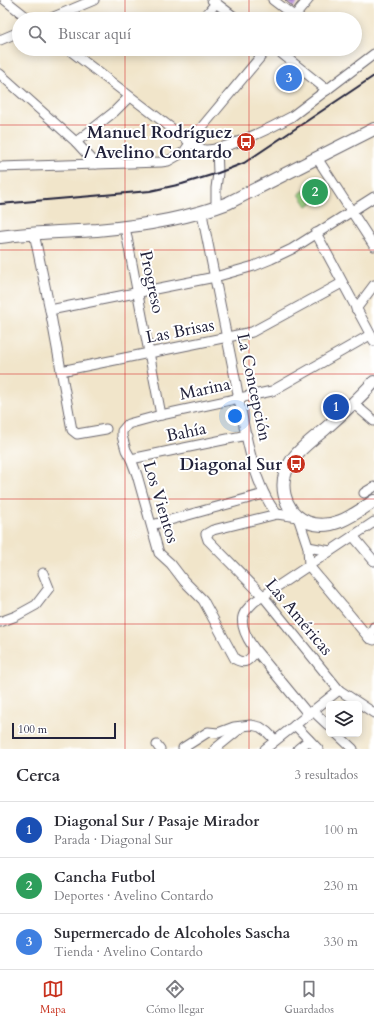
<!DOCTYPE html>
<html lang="es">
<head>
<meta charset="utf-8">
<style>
  :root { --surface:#fff; --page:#f7f7f7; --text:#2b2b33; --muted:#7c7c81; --line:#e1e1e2; --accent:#c8321e }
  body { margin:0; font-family:Cardo,serif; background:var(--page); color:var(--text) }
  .controls { position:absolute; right:12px; bottom:12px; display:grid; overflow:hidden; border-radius:6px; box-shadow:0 2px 10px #0003 }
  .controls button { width:36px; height:36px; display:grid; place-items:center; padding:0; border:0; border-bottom:1px solid var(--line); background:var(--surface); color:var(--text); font:20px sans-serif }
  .scale { position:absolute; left:12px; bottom:10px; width:104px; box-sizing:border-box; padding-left:4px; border:2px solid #22223b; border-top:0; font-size:11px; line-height:14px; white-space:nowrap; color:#22223b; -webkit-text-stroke:3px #fff; paint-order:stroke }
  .you { position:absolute; left:235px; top:416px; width:14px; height:14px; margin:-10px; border:3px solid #fff; border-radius:50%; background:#1a73e8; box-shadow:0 0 0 6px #1a73e833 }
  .badge { display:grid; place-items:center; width:26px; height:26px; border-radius:50%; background:var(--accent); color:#fff; font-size:13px; font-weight:700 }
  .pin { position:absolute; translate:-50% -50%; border:2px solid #fff; box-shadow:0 1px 4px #0006 }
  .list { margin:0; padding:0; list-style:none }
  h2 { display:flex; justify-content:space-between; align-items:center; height:52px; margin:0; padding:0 16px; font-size:17px }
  h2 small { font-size:13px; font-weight:400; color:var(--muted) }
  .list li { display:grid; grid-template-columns:26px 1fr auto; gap:12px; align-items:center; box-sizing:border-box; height:56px; padding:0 16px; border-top:1px solid var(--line) }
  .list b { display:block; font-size:15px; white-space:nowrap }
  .list p { margin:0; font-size:13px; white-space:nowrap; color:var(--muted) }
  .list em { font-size:13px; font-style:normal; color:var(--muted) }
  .icon { flex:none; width:22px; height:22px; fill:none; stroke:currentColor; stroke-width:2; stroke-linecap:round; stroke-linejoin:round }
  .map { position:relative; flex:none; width:374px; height:749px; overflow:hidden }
  .search { position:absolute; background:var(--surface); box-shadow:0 2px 10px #0003; left:12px; right:12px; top:12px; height:44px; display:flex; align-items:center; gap:10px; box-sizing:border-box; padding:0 14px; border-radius:22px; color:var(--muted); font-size:15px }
  .sheet { height:220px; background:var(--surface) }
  nav { display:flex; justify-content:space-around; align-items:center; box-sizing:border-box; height:56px; border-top:1px solid var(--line); background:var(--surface); font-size:11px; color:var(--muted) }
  nav a { display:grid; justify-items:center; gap:2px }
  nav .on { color:var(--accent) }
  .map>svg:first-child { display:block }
  .green { fill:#9fd484; stroke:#607b60 }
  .building { fill:#b895db }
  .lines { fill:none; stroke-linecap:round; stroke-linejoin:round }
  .minor-casing { stroke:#6a666d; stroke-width:11 }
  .major-casing { stroke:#6a666d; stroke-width:14 }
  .minor { stroke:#fff; stroke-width:9 }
  .major { stroke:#fff; stroke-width:12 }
  .rail { stroke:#22223b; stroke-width:2 }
  .grid { fill:none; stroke:#d62828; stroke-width:1; stroke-opacity:0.55 }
  .labels { text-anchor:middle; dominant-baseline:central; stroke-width:4; stroke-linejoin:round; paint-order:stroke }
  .poi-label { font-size:17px; font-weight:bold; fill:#22223b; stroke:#fff; text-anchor:end }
  .street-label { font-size:17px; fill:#22223b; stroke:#fff }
</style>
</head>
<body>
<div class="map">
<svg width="374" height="749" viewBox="0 0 374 749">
  <rect width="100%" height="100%" fill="#fff"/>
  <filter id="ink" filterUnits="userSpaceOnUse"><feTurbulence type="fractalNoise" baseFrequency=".025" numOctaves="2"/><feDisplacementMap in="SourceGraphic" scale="8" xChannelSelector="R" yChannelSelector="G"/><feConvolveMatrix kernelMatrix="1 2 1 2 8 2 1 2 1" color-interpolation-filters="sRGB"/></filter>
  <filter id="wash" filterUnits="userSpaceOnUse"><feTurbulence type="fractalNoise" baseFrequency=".012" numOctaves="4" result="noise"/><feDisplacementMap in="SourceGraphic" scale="16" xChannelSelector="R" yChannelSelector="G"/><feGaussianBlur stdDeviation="0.9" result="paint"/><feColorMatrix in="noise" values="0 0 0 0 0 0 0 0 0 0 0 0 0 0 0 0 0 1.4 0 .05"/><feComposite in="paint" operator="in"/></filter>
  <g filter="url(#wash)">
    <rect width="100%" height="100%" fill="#f1e5ca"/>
    <path class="green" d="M322 179 331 191 307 206 299 194Z"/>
    <g id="blocks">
      <path class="building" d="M285 0H300L294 8Z"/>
    </g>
  </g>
  <g filter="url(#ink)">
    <use href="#blocks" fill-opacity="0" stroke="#6a666d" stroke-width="1"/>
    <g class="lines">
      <defs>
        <g id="minor">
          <path d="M5 0 29 19"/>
          <path d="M212 0 237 19"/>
          <path d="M273 0 294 16"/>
          <path d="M49 19 94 0"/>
          <path d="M203 19 216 3"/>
          <path d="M292 19 308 0"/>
          <path d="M0 40 19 32"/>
          <path d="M68 49 191 143C195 145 200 149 205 150 224 151 273 127 291 117L374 54"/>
          <path d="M276 49 327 90"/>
          <path d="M0 74 76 142 96 164"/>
          <path d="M76 142 114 112 129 97"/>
          <path d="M317 158 374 246"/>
          <path d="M0 167 161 162 168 161 184 152 197 133 267 49"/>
          <path d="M216 207V188L218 173 217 148"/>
          <path d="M203 212V219C214 272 224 325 235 378 243 419 251 483 277 514L298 517 308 547 309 566 369 638 374 640"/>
          <path d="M125 227 161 415"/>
          <path d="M34 233 50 310 72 430 77 434 106 429"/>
          <path d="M316 233 374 341"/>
          <path d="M356 309 374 285"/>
          <path d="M50 310 215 277 254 266 271 259 292 249 374 197"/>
          <path d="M61 371 252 332 342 283"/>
          <path d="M354 404 374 421"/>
          <path d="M131 459 247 435"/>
          <path d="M364 493 374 487"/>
          <path d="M277 514 213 530 206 534 208 540 263 596 339 690 374 713"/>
          <path d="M152 525 264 494"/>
          <path d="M353 536 374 561"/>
          <path d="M308 547 330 551"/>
          <path d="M0 622 16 616 36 605 49 588 43 573"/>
          <path d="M369 638 374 627"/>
          <path d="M253 647V655C247 662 244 664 235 659L203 600 184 581 171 564 159 553 137 475 131 459 126 450 122 436V431L128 424 161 415 272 391 370 335"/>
          <path d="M313 711 329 726"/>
          <path d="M309 715 253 647C247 638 238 622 245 612 248 608 251 605 254 602L374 522"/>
          <path d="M295 725 318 749"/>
          <path d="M337 734 353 749"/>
          <path d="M157 745 160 749"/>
          <path d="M183 748 208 732 218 733 234 727 251 725 260 727 267 732 275 740"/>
          <path d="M215 749 242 727"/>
          <path d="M265 749 339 690"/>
          <path d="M298 749 309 740"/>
        </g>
        <g id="major">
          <path d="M0 237C32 232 65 232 97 230 141 226 187 219 228 203L374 129"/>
          <path d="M374 382C358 399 342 414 325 429 314 438 300 448 292 460 277 481 282 511 307 522 332 532 355 514 374 501"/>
        </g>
      </defs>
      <use href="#minor" class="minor-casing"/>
      <use href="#major" class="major-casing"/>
      <use href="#minor" class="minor"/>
      <use href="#major" class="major"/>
      <path class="rail" d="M0 204 150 191 182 184 218 173 244 163 374 76"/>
    </g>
  </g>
  <path class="grid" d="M125 0V19M249 0V19M125 49V749M249 49V749M0 125H374M0 250H374M0 374H374M0 499H374M0 624H374"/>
  <defs>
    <symbol id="bus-disc" viewBox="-11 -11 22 22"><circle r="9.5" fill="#c8321e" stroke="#fff"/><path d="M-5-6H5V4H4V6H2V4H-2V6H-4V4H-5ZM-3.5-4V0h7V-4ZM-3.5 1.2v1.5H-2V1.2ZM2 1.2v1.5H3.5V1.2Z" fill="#fff"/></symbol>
  </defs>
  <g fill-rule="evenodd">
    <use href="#bus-disc" x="235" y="131" width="22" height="22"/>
    <use href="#bus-disc" x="285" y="453" width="22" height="22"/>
  </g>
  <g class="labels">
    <g class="poi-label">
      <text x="232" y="132">Manuel Rodríguez<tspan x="232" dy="20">/ Avelino Contardo</tspan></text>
      <text x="282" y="464">Diagonal Sur</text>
    </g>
    <g class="street-label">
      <text transform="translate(152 282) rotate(78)">Progreso</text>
      <text transform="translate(180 331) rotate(-11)">Las Brisas</text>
      <text transform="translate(254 387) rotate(78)">La Concepción</text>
      <text transform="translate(205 389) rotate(-12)">Marina</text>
      <text transform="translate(186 432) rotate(-12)">Bahía</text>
      <text transform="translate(161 502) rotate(73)">Los Vientos</text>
      <text transform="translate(299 617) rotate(50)">Las Américas</text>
    </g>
  </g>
</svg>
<div class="controls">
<button><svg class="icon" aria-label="layers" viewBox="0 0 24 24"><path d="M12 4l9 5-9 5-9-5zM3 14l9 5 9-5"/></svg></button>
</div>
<div class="scale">100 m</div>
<div class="you"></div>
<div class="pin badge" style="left:336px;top:407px;background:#1a4fb4">1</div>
<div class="pin badge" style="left:315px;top:192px;background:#2e9e5b">2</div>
<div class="pin badge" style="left:289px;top:78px;background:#3f7fe0">3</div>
<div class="search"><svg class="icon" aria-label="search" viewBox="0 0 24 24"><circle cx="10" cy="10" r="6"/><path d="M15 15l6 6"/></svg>Buscar aquí</div>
</div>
<section class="sheet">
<h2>Cerca<small>3 resultados</small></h2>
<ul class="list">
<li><span class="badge" style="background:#1a4fb4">1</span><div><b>Diagonal Sur / Pasaje Mirador</b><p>Parada · Diagonal Sur</p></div><em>100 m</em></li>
<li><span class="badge" style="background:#2e9e5b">2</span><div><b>Cancha Futbol</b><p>Deportes · Avelino Contardo</p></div><em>230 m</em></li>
<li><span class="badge" style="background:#3f7fe0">3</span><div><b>Supermercado de Alcoholes Sascha</b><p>Tienda · Avelino Contardo</p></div><em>330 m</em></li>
</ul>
</section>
<nav>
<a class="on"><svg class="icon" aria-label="map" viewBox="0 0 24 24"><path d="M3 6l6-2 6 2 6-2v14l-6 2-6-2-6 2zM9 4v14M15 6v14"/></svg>Mapa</a>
<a><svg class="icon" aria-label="directions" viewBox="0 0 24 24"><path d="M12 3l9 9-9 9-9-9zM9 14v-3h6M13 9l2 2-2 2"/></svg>Cómo llegar</a>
<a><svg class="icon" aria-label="saved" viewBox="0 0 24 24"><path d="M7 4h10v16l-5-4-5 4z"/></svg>Guardados</a>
</nav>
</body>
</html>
